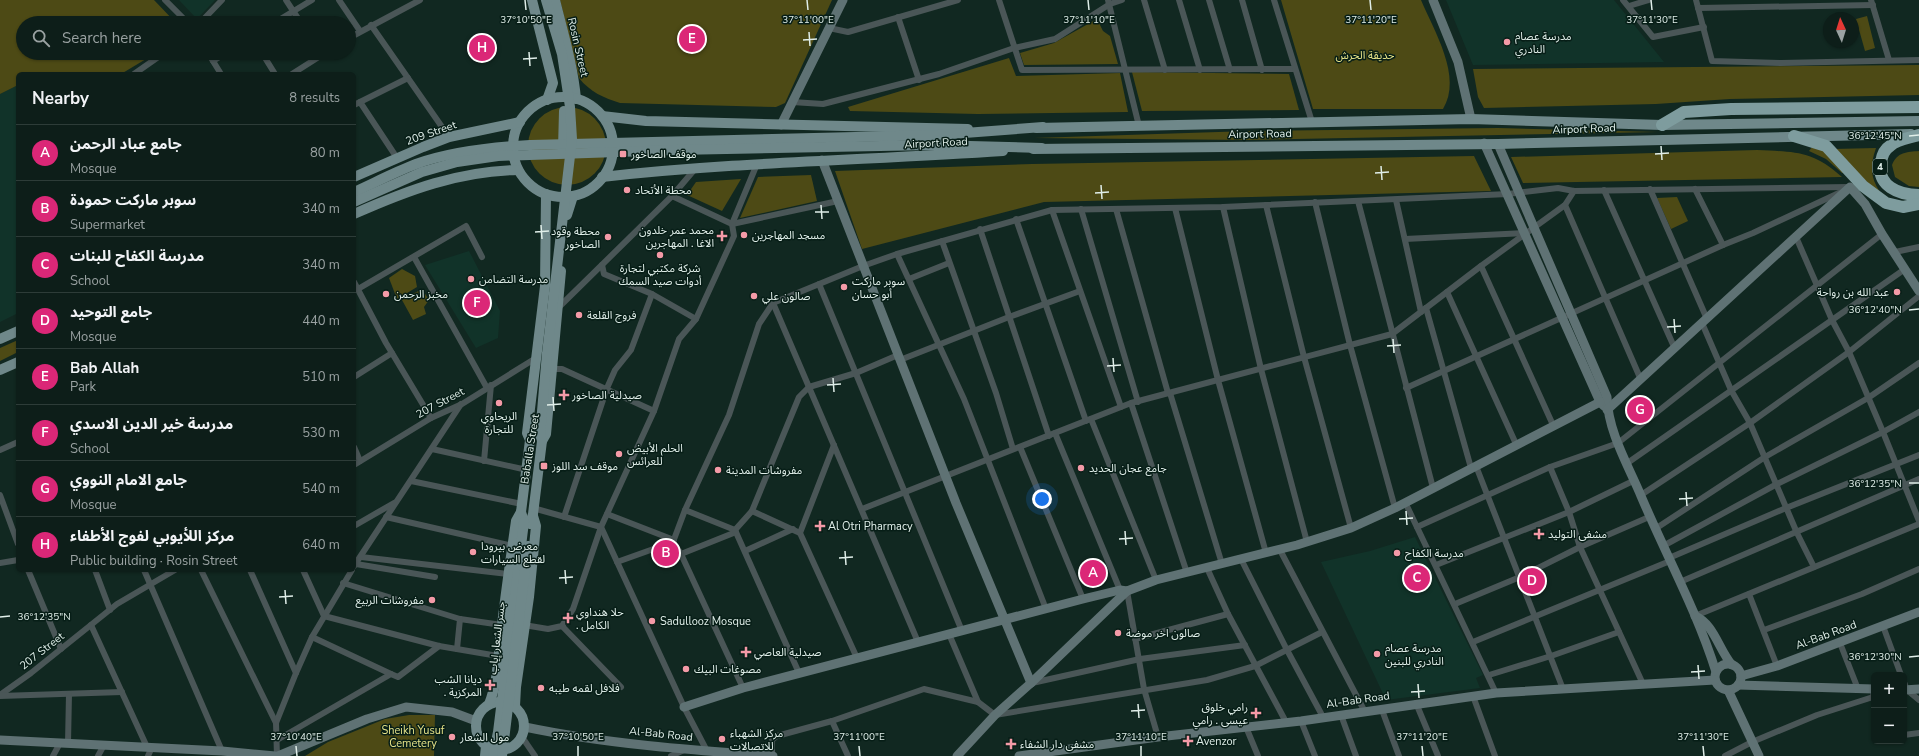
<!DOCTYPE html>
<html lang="en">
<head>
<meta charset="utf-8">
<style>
  :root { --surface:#0d1e19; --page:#1b2b26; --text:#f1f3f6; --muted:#9aa2a2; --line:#2d3c38; --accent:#db2777 }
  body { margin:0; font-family:"Nunito Sans","Noto Sans Arabic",sans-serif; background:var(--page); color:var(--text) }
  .controls { position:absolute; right:12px; bottom:12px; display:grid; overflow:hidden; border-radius:6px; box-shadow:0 1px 3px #0004 }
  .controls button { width:36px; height:36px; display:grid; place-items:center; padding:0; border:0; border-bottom:1px solid var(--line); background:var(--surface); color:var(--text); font:20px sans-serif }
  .compass { position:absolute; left:1823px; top:12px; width:36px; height:36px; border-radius:50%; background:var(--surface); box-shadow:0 1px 3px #0004; rotate:356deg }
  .you { position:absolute; left:1042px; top:499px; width:14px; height:14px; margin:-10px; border:3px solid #fff; border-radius:50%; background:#1a73e8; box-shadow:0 0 0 6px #1a73e833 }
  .badge { display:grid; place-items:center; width:26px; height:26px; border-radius:50%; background:var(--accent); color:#fff; font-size:13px; font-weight:700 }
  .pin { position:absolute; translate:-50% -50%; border:2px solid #fff; box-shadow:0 1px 4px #0006 }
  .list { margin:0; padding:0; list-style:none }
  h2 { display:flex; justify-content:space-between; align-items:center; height:52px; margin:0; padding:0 16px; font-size:17px }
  h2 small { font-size:13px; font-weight:400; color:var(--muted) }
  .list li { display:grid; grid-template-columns:26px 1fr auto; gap:12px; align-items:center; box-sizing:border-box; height:56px; padding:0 16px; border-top:1px solid var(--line) }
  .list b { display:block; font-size:15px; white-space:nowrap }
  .list p { margin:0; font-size:13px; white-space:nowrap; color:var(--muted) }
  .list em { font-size:13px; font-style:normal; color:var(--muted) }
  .icon { flex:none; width:22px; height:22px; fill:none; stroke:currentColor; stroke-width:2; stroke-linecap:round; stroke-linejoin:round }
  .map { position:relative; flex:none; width:1919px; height:756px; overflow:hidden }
  .search { position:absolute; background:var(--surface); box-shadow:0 1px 3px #0004; left:16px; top:16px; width:340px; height:44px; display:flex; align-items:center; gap:10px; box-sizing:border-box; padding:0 14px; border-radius:22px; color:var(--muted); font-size:15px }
  .panel { position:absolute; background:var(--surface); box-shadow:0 1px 3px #0004; left:16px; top:72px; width:340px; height:500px; border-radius:6px }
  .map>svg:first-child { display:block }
  .built { fill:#113329 }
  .green { fill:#4d4a15 }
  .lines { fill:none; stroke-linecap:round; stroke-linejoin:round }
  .street { stroke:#4a5657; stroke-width:6 }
  .secondary { stroke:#5f7274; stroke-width:9 }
  .primary { stroke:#6f888a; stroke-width:10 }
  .highway { stroke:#7e9c9e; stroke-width:12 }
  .primary-bridge { stroke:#6f888a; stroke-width:10 }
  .ticks { fill:none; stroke:#e0eee9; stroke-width:1.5 }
  .poi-dot { fill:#f49aa7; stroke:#071e17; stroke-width:1.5 }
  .labels { text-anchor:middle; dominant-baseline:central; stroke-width:3; stroke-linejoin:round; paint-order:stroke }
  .shield { fill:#071e17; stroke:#9fb0aa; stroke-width:1 }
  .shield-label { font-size:10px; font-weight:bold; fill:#e0eee9 }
  .poi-label { font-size:11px; fill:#e0eee9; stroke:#071e17; text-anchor:start }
  .street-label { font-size:11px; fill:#e0eee9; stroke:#071e17 }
  .park-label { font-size:11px; fill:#e6e389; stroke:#071e17 }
  .ticks-label { font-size:10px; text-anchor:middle; fill:#e0eee9; stroke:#071e17; stroke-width:3; stroke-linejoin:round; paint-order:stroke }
</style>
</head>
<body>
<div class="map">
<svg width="1919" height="756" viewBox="0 0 1919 756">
  <rect width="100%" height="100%" fill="#112821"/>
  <g class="built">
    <path d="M179 0H215L197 19Z"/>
    <path d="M1446 0H1614L1664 62 1473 65Z"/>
    <path d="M16 86 18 90V313L0 322V94Z"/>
    <path d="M469 251 500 311 498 338 476 348 425 265Z"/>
    <path d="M1415 537 1483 675 1476 678 1480 688 1386 700 1321 562 1370 551Z"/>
  </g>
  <g class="green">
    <path d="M0 0H154L176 23H23V53H156L121 74H18V90L16 86 0 94Z"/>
    <path d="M560 0H832L785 103 776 107 620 103C604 98 590 92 579 78Z"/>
    <path d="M1281 0H1421C1434 31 1463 77 1443 109H1313Z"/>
    <path d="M1867 16 1875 48 1865 51 1856 19Z"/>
    <path d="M1097 19 1103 31 1110 36 1118 64 1024 65 1020 53 1054 43Z"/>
    <path d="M1009 58 1016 76 1120 73 1128 112 978 114 850 111 848 107Z"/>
    <path d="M1919 65V95L1730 99 1656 104 1484 108 1478 97 1473 69Z"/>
    <path d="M1132 72 1289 74 1299 110 1142 111Z"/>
    <circle cx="567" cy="146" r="39"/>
    <path d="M1498 128 1658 132 1248 140 1034 138 1249 131Z"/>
    <path d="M1812 147 1825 149 1844 172 1842 173 1826 159 1809 151Z"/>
    <path d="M1876 148C1870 165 1870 177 1880 192L1869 184 1833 149Z"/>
    <path d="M1757 150C1795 152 1812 150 1842 177L1523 183 1511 157Z"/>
    <path d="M1919 151V187L1909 186 1895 177 1892 165C1897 152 1907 152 1919 151Z"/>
    <path d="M1474 156 1491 191 1044 202 862 249 835 171 1032 164Z"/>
    <path d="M811 175 817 201 740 218 758 177Z"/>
    <path d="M741 179 722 211 687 195 696 182Z"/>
    <path d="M1677 197 1688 221 1671 229 1657 198Z"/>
    <path d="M402 269 415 276 417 287 397 299 389 278Z"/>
    <path d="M422 289 429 300 424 307 426 314 413 320 402 300Z"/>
    <path d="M18 340V352L0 361V348Z"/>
    <path d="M409 715H435L434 756H305L328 742 385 719Z"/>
  </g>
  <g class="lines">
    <g class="street">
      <path d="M165 0 188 23"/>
      <path d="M286 0 301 23"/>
      <path d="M339 0 360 31"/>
      <path d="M999 0 1022 70 1294 69"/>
      <path d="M1108 0 1139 126"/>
      <path d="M1144 0 1165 70"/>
      <path d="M1179 0 1200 70"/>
      <path d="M1209 0 1230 70"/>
      <path d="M1242 0 1262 70"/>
      <path d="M1274 0 1312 122"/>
      <path d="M1623 0 1653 37 1704 27"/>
      <path d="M1696 0 1712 61 1781 63 1919 60"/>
      <path d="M1871 0 1889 60"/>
      <path d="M1629 6 1649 0"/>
      <path d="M1698 8 1873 5"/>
      <path d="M898 17 919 80"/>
      <path d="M200 23 222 0"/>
      <path d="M274 23 312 0"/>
      <path d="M371 25 449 137"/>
      <path d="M829 28 848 32 958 0"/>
      <path d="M349 38 420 0"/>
      <path d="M208 53 221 74"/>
      <path d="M262 53 275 74"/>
      <path d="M213 61 226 53"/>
      <path d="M134 74 164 53"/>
      <path d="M292 74 325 53"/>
      <path d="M360 102 397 158"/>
      <path d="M792 102 823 104 939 74 1014 48 1055 39 1110 4 1122 0"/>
      <path d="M354 105 408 78"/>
      <path d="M1650 189 1707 319"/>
      <path d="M1695 189 1723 245"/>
      <path d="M1604 190 1675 349"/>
      <path d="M672 196 732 224 838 201"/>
      <path d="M1396 200 1421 312"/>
      <path d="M1358 201 1433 488"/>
      <path d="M1315 202 1350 345 1395 508"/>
      <path d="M1266 205 1304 357 1351 528"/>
      <path d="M1565 205 1641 380"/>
      <path d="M1223 207 1261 369 1307 542"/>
      <path d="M1175 208 1218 380 1266 553"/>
      <path d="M1081 209 1138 402"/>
      <path d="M1116 209 1168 393"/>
      <path d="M1052 210 1121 407"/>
      <path d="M1016 219 1086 421"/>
      <path d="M980 229 1049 436"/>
      <path d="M1796 237 1832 320 1849 352 1883 432 1919 521"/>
      <path d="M1405 239 1525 233"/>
      <path d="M942 241 996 393 1013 449"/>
      <path d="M1895 252 1919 247"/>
      <path d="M897 254 964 399 1046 609"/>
      <path d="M414 257 487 388"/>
      <path d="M602 265 604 274 652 294 696 319"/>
      <path d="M1481 266 1553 425"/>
      <path d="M909 279 949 263"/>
      <path d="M354 282 386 343 431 418"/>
      <path d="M819 284 962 631"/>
      <path d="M358 289 466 226 482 257"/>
      <path d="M1447 292 1516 444"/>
      <path d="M773 303 918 642"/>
      <path d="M558 308 672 196 695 169"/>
      <path d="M1426 308 1471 468"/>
      <path d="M1702 323 1731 390 1750 423 1797 533 1814 567"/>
      <path d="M900 360 1009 317 1080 291"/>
      <path d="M552 369H562L654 411"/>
      <path d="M354 377 392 353"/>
      <path d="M1406 388 1723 245 1753 233 1841 192"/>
      <path d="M1170 393 1222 564"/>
      <path d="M1131 403 1187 573"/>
      <path d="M1091 419 1156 580"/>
      <path d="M1055 433 1120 590"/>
      <path d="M834 445 800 533 857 658"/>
      <path d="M354 447 360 461"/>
      <path d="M1020 447 1083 599"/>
      <path d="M432 449 527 470"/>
      <path d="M0 450 18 442"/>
      <path d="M484 461 491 385"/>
      <path d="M1626 464 1905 269"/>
      <path d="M354 465 431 418 462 404 536 358"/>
      <path d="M1476 466 1563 689"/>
      <path d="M1550 467 1569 512 1580 547 1643 684"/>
      <path d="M411 481 522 504"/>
      <path d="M0 495 18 544"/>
      <path d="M1641 495 1750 423 1849 352 1919 296"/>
      <path d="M1405 502 1496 693"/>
      <path d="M533 508 601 527 684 707 707 751"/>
      <path d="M862 509 1131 403 1392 334 1481 266 1565 205 1574 191"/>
      <path d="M685 510 735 530"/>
      <path d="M752 511 800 533"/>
      <path d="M607 514 674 540"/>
      <path d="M386 517 513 546"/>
      <path d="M564 517 607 388 615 370 631 350 652 294"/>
      <path d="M354 526 394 503"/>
      <path d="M1417 527 1550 467 1618 443 1882 234"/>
      <path d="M1655 529 1765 457 1868 398 1919 363"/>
      <path d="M1663 546 1777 484 1883 432 1919 412"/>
      <path d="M1280 550 1365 712"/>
      <path d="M745 551 793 529"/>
      <path d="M681 554 736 532"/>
      <path d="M361 557 508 574"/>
      <path d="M1669 558 1786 508 1919 455"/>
      <path d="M1241 559 1287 650 1323 717"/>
      <path d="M617 562 673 542"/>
      <path d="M0 563 18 560"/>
      <path d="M356 564 435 577"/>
      <path d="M1436 565 1569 512 1633 481"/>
      <path d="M354 566 461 404"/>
      <path d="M1207 568 1228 614 1286 722"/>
      <path d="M28 570 61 649"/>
      <path d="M95 570 110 610"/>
      <path d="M144 570 222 751"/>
      <path d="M201 570 276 723"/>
      <path d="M250 570 296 673"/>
      <path d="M303 570 324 616 439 646 498 656"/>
      <path d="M1680 582 1919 479"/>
      <path d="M343 583 460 619 502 625"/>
      <path d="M1127 591 1144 689 1158 737"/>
      <path d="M1749 594 1777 666"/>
      <path d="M1455 604 1520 577 1580 547 1649 517"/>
      <path d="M1695 616 1919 524"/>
      <path d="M91 625 147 747"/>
      <path d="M524 625 548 629 562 626 573 609 601 527 654 411 679 339 696 319 734 236 732 224 757 164"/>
      <path d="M562 626 621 687"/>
      <path d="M1883 626 1901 675"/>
      <path d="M1764 630 1862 594 1919 569"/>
      <path d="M949 634 978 702 995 715 1207 680 1255 666 1322 632"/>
      <path d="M312 637 391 674"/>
      <path d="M1135 639 1228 614"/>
      <path d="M1473 642 1670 561"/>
      <path d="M1840 643 1858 689"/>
      <path d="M457 649 460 619"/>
      <path d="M799 673 735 530 752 511 799 397 809 387 856 373 898 355"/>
      <path d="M1489 675 1551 656 1619 632"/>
      <path d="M1904 682 1907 690 1919 700"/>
      <path d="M1032 683 1140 659 1245 645"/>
      <path d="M743 688 681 554 673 542 685 510 729 415 759 324 773 303 863 266 897 254 1052 210 1223 207 1508 194 1558 188 1574 191 1849 187"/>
      <path d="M0 695 31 673 117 604 175 570"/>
      <path d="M0 696 122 692"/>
      <path d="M1473 696 1495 756"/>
      <path d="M1416 703 1438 756"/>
      <path d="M1382 710 1399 756"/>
      <path d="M1341 715 1356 756"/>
      <path d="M832 721 848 756"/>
      <path d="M1301 721 1315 756"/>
      <path d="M1246 727 1258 756"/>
      <path d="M1904 735 1919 733"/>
      <path d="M522 737 535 756"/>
      <path d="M277 740 391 674 398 677 439 646"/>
      <path d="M68 743 69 694"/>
      <path d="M53 756 60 743"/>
      <path d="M98 756 104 745"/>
      <path d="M148 756 152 747"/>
      <path d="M277 756 276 723 296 673 312 637 352 570"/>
      <path d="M671 756 684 750"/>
      <path d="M772 756V740L777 736 832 721 924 689 978 702"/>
      <path d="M1725 756 1752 742 1817 715 1873 697 1874 689"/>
    </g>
    <g class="secondary">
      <path d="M1433 0 1458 62 1471 119"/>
      <path d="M781 125 843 0"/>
      <path d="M1484 143 1600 402 1604 406"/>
      <path d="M1498 144 1607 397C1608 432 1628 465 1641 496 1666 555 1697 611 1716 672"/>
      <path d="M822 160 956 503 1031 683"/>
      <path d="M1607 410 1850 187 1865 204 1882 234 1919 291"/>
      <path d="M1695 616C1714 624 1719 650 1732 665"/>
      <circle cx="1728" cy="677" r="13"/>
      <path d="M1741 676 1777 666 1919 612"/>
      <path d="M1738 685 1874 689"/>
      <path d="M1728 690 1759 756"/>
      <path d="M1904 690 1919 689"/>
      <path d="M684 707 743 688 1083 599 1120 590 1127 591 1156 580 1297 545 1351 528 1395 508 1600 402"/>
      <path d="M525 727C606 744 690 750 773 756"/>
      <path d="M0 740 222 751 275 756"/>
      <path d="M278 756 367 719 406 707 452 712 476 721"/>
      <path d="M957 756 995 715 1031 683 1127 591"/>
      <path d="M1019 756 1158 737 1301 721 1496 693 1715 680"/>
    </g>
    <g class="primary">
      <path d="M532 0 553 83 547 100"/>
      <path d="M555 0C563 33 573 65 576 99"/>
      <circle cx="563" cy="147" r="50"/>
      <path d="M602 116 646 121 968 129"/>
      <path d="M1036 128 1471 119 1662 125 1919 121"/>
      <path d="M1033 149 1498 144 1911 134"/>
      <path d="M354 177 423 147 449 137 520 122"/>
      <path d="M602 177C736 162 870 160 1003 151"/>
      <path d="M354 214C408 190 459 171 518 170"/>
      <path d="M567 215 573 196"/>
      <path d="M0 339 18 331"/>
      <path d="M0 370 18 362"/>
      <path d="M524 522 521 512 530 440 527 433 545 286 546 194"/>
      <path d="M530 524 533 514 542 441 546 434 561 271"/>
      <circle cx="500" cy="726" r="24"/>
      <path d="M489 704C499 679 498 651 502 625 506 590 511 556 516 521L521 512"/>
      <path d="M515 706 516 687 529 597 536 526 533 516"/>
      <path d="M485 756 486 746"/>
    </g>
    <g class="highway">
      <path d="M1662 125 1684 112 1731 109 1919 107"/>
      <path d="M1919 135C1910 138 1897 139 1890 146 1885 149 1882 156 1881 162 1876 186 1899 195 1919 195"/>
      <path d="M1794 136 1826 146 1863 186 1886 203 1903 207 1919 204"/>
    </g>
    <g class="primary-bridge">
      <path d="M563 149 564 111"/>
      <path d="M354 192C374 183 395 172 416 164 452 151 492 147 530 145L938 135 1043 127"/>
      <path d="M354 202 422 172 457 162 498 156 676 150 932 145 1042 148"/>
      <path d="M530 440 534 434 535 421"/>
      <path d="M542 441 540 435 547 353 572 139 570 107 562 54 546 0"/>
      <path d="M493 756 498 732 524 522"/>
      <path d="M502 756 528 546"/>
    </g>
  </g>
  <path class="ticks" d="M525 0 526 10M807 0 808 10M1088 0 1089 10M1370 0 1371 10M1651 0 1652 10M809 32 810 46M803 40 817 39M529 52 530 66M523 59 537 58M1909 136 1919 135M1661 146 1662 160M1655 154 1669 153M1381 166 1382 180M1375 173 1389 172M1101 185 1102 199M1095 193 1109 192M821 205 822 219M815 212H829M541 225 542 239M535 232 549 231M1909 310 1919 309M1674 319 1675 333M1667 327 1681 326M1393 339 1394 353M1387 346 1401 345M1113 358 1114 372M1107 366 1121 365M833 378 834 392M827 385 841 384M553 397 554 411M547 405 561 404M1909 483H1919M1686 492 1687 506M1679 499 1693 498M1406 511 1407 525M1399 519 1413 518M1125 531 1126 545M1119 539 1133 538M845 551 846 565M839 558 853 557M565 570 566 584M559 578 573 577M285 590 286 604M279 597 293 596M0 617 10 616M1909 657 1919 656M1698 665 1699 679M1691 672 1705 671M1418 684 1419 698M1411 692 1425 691M1138 704 1139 718M1131 711 1145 710M296 746 297 756M578 746V756M859 746 860 756M1141 746V756M1422 746 1423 756M1703 746 1704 756"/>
  <g class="poi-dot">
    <circle cx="1507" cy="42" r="4"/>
    <rect x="619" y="150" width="8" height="8" rx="2"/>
    <circle cx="627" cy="190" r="4"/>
    <circle cx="744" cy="235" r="4"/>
    <path d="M720 230h4v4h4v4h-4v4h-4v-4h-4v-4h4z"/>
    <circle cx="608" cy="237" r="4"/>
    <circle cx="660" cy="255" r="4"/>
    <circle cx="471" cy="279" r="4"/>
    <circle cx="844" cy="287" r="4"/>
    <circle cx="1897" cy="292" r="4"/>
    <circle cx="386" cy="294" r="4"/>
    <circle cx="754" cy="296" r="4"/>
    <circle cx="579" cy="315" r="4"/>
    <path d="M562 389h4v4h4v4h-4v4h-4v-4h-4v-4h4z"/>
    <circle cx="499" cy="403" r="4"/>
    <circle cx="619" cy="454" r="4"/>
    <rect x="540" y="462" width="8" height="8" rx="2"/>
    <circle cx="1081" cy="468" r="4"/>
    <circle cx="718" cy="470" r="4"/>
    <path d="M818 520h4v4h4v4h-4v4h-4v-4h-4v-4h4z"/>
    <path d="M1537 528h4v4h4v4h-4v4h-4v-4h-4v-4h4z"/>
    <circle cx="473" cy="552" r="4"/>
    <circle cx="1397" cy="553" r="4"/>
    <circle cx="432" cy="600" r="4"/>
    <path d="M566 612h4v4h4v4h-4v4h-4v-4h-4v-4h4z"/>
    <circle cx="652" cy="621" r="4"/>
    <circle cx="1118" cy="633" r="4"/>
    <path d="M744 646h4v4h4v4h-4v4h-4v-4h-4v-4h4z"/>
    <circle cx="1377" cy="654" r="4"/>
    <circle cx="686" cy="669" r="4"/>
    <path d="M488 679h4v4h4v4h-4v4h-4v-4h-4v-4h4z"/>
    <circle cx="541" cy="688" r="4"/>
    <path d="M1254 707h4v4h4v4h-4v4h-4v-4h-4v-4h4z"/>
    <circle cx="452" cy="737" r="4"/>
    <circle cx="722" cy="739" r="4"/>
    <path d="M1186 735h4v4h4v4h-4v4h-4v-4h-4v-4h4z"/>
    <path d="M1009 738h4v4h4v4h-4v4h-4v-4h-4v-4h4z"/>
  </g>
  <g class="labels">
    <rect class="shield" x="1873" y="159" width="14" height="16" rx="3"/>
    <g class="shield-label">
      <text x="1880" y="167">4</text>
    </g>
    <g class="poi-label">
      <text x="1515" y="36">مدرسة عصام<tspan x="1515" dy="13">النادري</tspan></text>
      <text x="631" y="154">موقف الصاخور</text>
      <text x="635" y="190">محطة الأتحاد</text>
      <text x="714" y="230" text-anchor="end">محمد عمر خلدون<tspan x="714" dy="13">الآغا . المهاجرين</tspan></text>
      <text x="600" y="231" text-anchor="end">محطة وقود<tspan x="600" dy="13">الصاخور</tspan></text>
      <text x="752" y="235">مسجد المهاجرين</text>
      <text x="660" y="268" text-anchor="middle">شركة مكتبي لتجارة<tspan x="660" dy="13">أدوات صيد السمك</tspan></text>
      <text x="479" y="279">مدرسة التضامن</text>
      <text x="852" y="281">سوبر ماركت<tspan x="852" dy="13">أبو حسان</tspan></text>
      <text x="1889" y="292" text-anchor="end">عبد الله بن رواحة</text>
      <text x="394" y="294">مخبز الرحمن</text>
      <text x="762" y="296">صالون علي</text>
      <text x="587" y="315">فروج القلعة</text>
      <text x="572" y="395">صيدلية الصاخور</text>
      <text x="499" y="416" text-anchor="middle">الريحاوي<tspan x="499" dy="13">للتجارة</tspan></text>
      <text x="627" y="448">الحلم الأبيض<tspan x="627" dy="13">للعرائس</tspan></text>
      <text x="552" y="466">موقف سد اللوز</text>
      <text x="1089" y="468">جامع عجان الحديد</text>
      <text x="726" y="470">مفروشات المدينة</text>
      <text x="828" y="526">Al Otri Pharmacy</text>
      <text x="1548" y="534">مشفى التوليد</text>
      <text x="481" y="546">معرض بيرودا<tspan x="481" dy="13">لقطع السيارات</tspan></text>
      <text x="1405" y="553">مدرسة الكفاح</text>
      <text x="424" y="600" text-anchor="end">مفروشات الربيع</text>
      <text x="576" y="612">حلا هنداوي<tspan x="576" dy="13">. الكامل</tspan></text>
      <text x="660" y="621">Sadullooz Mosque</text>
      <text x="1126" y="633">صالون اخر موضة</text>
      <text x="1385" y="648">مدرسة عصام<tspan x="1385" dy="13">النادري للبنين</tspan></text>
      <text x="754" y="652">صيدلية العاصي</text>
      <text x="694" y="669">مصوغات البيك</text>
      <text x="482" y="679" text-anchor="end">ديانا الشب<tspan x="482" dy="13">. المركزية</tspan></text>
      <text x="549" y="688">فلافل لقمه طيبه</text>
      <text x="1248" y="707" text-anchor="end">رامي خلوق<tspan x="1248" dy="13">عيسى . رامي</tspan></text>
      <text x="730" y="733">مركز الشهباء<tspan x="730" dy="13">للاتصالات</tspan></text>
      <text x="460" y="737">مول الشعار</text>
      <text x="1196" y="741">Avenzor</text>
      <text x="1020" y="744">مشفى دار الشفاء</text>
    </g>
    <g class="street-label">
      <text transform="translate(578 47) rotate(77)">Rosin Street</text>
      <text transform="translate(1584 129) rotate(-2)">Airport Road</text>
      <text transform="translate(431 133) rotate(-19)">209 Street</text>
      <text transform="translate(1260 134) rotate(-1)">Airport Road</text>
      <text transform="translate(936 143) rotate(-3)">Airport Road</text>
      <text transform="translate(440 403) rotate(-28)">207 Street</text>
      <text transform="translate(530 449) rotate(-81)">Baballa Street</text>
      <text transform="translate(1826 635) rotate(-20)">Al-Bab Road</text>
      <text transform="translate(497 638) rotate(-83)">جسر الشعار إياب</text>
      <text transform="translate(42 651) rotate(-38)">207 Street</text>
      <text transform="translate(1358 700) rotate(-8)">Al-Bab Road</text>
      <text transform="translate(661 734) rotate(6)">Al-Bab Road</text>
    </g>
    <g class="park-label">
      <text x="1365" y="55">حديقة الحرش</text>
      <text x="413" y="730">Sheikh Yusuf<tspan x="413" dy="13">Cemetery</tspan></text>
    </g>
  </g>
  <g class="ticks-label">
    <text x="526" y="23">37°10'50"E</text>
    <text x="808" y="23">37°11'00"E</text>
    <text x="1089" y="23">37°11'10"E</text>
    <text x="1371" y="23">37°11'20"E</text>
    <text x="1652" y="23">37°11'30"E</text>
    <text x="1875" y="139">36°12'45"N</text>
    <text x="1875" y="313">36°12'40"N</text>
    <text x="1875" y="487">36°12'35"N</text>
    <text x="44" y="620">36°12'35"N</text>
    <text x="1875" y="660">36°12'30"N</text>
    <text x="296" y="740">37°10'40"E</text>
    <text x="578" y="740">37°10'50"E</text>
    <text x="859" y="740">37°11'00"E</text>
    <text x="1141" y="740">37°11'10"E</text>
    <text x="1422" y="740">37°11'20"E</text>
    <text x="1703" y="740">37°11'30"E</text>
  </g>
</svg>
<div class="controls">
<button>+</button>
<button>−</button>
</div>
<svg class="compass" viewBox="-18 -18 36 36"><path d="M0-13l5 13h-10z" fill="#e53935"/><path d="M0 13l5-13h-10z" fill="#9aa2a2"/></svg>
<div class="you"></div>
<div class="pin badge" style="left:1093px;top:573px">A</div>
<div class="pin badge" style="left:666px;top:553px">B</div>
<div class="pin badge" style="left:1417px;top:578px">C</div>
<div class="pin badge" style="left:1532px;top:581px">D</div>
<div class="pin badge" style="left:692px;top:39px">E</div>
<div class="pin badge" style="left:477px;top:303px">F</div>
<div class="pin badge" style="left:1640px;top:410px">G</div>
<div class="pin badge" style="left:482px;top:48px">H</div>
<div class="search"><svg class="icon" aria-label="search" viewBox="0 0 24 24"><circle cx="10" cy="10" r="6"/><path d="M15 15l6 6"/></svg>Search here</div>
<section class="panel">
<h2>Nearby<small>8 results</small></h2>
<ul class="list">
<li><span class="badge">A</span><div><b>جامع عباد الرحمن</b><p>Mosque</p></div><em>80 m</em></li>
<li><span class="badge">B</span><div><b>سوبر ماركت حمودة</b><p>Supermarket</p></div><em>340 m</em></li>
<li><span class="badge">C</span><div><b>مدرسة الكفاح للبنات</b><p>School</p></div><em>340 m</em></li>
<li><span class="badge">D</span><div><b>جامع التوحيد</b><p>Mosque</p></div><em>440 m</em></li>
<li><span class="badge">E</span><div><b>Bab Allah</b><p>Park</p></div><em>510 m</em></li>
<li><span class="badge">F</span><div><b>مدرسة خير الدين الاسدي</b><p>School</p></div><em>530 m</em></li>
<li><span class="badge">G</span><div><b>جامع الامام النووي</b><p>Mosque</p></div><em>540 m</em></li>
<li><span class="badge">H</span><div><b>مركز اللأيوبي لفوج الأطفاء</b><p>Public building · Rosin Street</p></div><em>640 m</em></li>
</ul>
</section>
</div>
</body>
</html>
